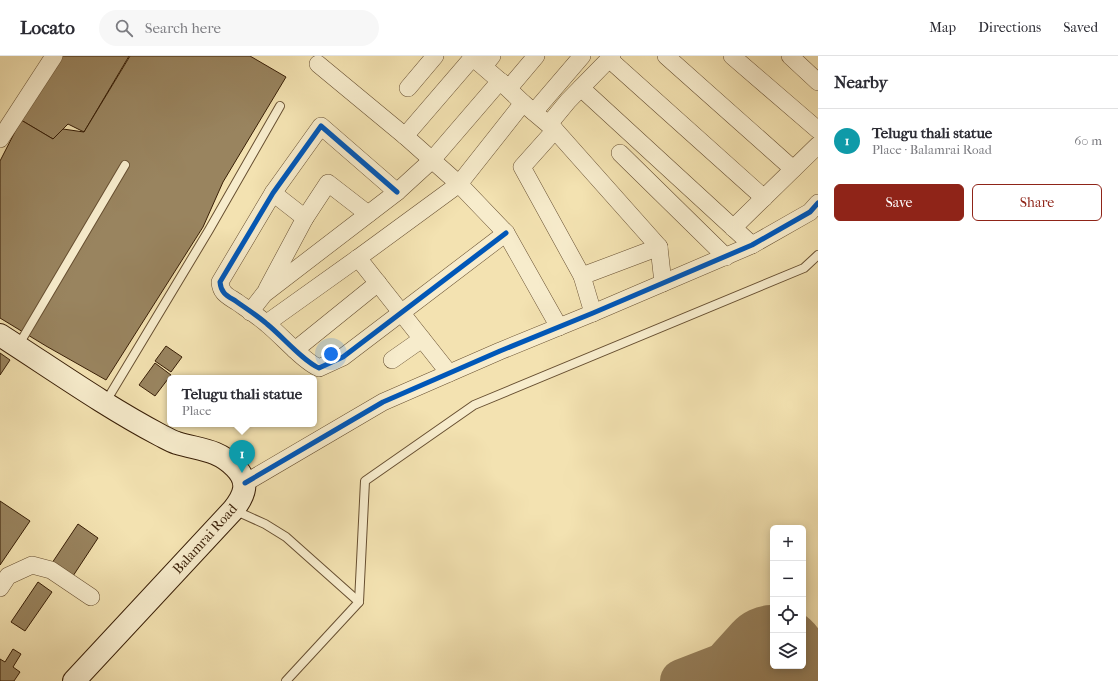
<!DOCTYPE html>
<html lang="en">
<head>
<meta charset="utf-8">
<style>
  :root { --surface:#fff; --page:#f7f7f7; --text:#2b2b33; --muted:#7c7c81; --line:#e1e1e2; --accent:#8f2418 }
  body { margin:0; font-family:"IM FELL French Canon",serif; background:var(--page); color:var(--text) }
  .controls { position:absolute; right:12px; bottom:12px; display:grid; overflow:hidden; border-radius:6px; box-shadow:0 2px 10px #0003 }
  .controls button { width:36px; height:36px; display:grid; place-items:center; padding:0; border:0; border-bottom:1px solid var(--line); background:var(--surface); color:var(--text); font:20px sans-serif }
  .you { position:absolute; left:331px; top:298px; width:14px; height:14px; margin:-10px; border:3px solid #fff; border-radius:50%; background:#1a73e8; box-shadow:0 0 0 6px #1a73e833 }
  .badge { display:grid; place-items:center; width:26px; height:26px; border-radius:50%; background:var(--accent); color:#fff; font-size:13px; font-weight:700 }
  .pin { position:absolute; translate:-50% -33px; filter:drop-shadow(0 1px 2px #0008) }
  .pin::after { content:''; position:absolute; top:21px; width:14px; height:12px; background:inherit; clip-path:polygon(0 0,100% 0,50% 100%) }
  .popup { position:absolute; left:167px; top:319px; width:150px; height:52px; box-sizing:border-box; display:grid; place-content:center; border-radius:6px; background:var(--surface); filter:drop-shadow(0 1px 3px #0005); font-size:13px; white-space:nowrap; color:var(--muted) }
  .popup b { font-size:15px; color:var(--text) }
  .popup::after { content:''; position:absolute; left:50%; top:100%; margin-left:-8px; border:8px solid transparent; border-top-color:var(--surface) }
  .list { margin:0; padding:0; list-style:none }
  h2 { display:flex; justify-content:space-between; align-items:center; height:52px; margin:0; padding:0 16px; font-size:17px }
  h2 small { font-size:13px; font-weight:400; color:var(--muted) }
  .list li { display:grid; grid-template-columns:26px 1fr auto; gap:12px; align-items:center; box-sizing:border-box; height:64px; padding:0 16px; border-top:1px solid var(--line) }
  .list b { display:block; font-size:15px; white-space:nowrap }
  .list p { margin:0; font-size:13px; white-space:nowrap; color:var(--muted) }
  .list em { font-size:13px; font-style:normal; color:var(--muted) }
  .actions { display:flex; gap:8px; padding:12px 16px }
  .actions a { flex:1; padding:9px 0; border:1px solid var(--accent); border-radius:6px; text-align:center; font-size:14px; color:var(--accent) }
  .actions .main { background:var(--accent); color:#fff }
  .icon { flex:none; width:22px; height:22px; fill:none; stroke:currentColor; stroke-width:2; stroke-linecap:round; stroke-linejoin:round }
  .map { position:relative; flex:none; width:818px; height:625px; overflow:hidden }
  header { display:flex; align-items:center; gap:24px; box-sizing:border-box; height:56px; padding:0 20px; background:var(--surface); border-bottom:1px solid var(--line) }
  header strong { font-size:19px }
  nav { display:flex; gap:22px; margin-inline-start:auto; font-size:14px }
  .search { width:280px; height:36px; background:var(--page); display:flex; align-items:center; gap:10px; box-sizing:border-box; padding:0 14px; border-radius:22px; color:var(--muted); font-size:15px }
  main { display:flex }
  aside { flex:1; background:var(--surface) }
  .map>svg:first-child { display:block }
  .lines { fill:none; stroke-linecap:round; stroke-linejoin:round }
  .taxiway { stroke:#96805c; stroke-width:44 }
  .runway { stroke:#96805c; stroke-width:110 }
  .building { fill:#99845f; stroke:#381e06 }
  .lane-casing { stroke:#674f31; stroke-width:10 }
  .street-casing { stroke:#674f31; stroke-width:18 }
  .secondary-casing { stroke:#381e06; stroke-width:24 }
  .lane { stroke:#f7eccc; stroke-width:8 }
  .street { stroke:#f7eccc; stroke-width:17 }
  .secondary { stroke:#f7eccc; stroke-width:22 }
  .cycleway-casing { stroke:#f7eccc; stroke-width:8 }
  .cycleway { stroke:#0057b8; stroke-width:5 }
  .labels { text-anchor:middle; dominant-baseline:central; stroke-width:3.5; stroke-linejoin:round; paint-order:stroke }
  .street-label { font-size:14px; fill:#381e06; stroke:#f7eccc }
</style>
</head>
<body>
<header>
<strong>Locato</strong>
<div class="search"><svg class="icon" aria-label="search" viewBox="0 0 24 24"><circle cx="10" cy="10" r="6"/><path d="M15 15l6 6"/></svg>Search here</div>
<nav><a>Map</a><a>Directions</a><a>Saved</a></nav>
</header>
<main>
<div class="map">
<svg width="818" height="625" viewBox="0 0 818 625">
  <rect width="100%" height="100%" fill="#f3e2b1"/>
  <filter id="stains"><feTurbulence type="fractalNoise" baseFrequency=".005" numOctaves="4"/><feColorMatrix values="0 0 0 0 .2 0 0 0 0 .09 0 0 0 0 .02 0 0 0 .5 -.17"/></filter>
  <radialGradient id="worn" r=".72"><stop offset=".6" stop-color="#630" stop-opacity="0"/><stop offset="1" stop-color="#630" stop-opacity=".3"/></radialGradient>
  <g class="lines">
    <g class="taxiway">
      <path d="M682 625 744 601 773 594"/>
      <path d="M792 625 794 610"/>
    </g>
    <path class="runway" d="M754 625 773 604"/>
  </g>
  <g class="building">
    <path d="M61 0H129L84 76 68 68 53 83 21 64Z"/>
    <path d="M130 0H250L286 21 223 126 203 171 106 324 46 290 0 262V105L21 64 53 83 63 73 84 76Z"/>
    <path d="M166 290 182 301 171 316 155 305Z"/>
    <path d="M0 297 10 304 0 319Z"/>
    <path d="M155 307 171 319 155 340 139 329Z"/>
    <path d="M0 445 30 465 0 509Z"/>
    <path d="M78 468 98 482 73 520 52 507Z"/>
    <path d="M38 526 52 536 25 575 11 566Z"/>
    <path d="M13 593 21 598 13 611 20 616 14 625H0V603L5 606Z"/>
  </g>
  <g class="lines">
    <defs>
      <g id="lane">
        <path d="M18 290 125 109"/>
        <path d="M105 347 209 174 280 50"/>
        <path d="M234 454 265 468 286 481 359 546"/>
        <path d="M286 625 359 546 365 425 474 349 804 212 818 199"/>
      </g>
      <g id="street">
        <path d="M612 0 568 45 549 68 555 74 522 111 582 220 659 191"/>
        <path d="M666 0 793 113"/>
        <path d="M732 0 818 74"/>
        <path d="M790 0 818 26"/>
        <path d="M609 3 764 142"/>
        <path d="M318 8 405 80 459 128 506 177 559 271"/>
        <path d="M500 25 523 47 555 74 659 191 663 227"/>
        <path d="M500 25 509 32 536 0"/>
        <path d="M408 32 435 0"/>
        <path d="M581 32 752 189"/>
        <path d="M534 56 582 0"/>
        <path d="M405 80 473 1 484 10 492 0"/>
        <path d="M0 83 54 0"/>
        <path d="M620 97 726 201"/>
        <path d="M397 136 321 70 273 137 220 226C221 238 228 240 237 246 247 253 258 260 267 268 282 280 303 305 319 312L343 301 506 177"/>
        <path d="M273 137 305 162"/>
        <path d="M733 172 818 89"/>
        <path d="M582 220 593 257"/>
        <path d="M267 233 305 162 328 127 368 158"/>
        <path d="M250 256 264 238 397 136 432 104 500 25 471 0"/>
        <path d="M267 267 358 202"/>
        <path d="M295 294 378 227"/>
        <path d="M392 304 422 283"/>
        <path d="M449 317 358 202 459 128 523 47"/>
        <path d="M245 427 383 346 500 295 593 257 752 189 810 156 818 147"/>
        <path d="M0 532 8 520 32 509 51 514 91 541"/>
      </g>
      <path id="secondary" d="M0 279C53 313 105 350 160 379 166 382 171 385 177 387 200 394 217 393 235 411 250 426 245 439 233 454L74 625"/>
    </defs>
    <use href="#lane" class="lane-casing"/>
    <use href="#street" class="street-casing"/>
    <use href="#secondary" class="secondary-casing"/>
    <use href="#lane" class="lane"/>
    <use href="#street" class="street"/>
    <use href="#secondary" class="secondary"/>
    <defs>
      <g id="cycleway">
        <path d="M397 136 321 70 273 137 220 226C221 238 228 240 237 246 247 253 258 260 267 268 282 280 303 305 319 312L343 301 506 177"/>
        <path d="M245 427 383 346 500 295 593 257 752 189 810 156 818 147"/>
      </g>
    </defs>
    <use href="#cycleway" class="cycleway-casing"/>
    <use href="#cycleway" class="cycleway"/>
  </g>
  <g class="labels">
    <g class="street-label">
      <text transform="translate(205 483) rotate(-48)">Balamrai Road</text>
    </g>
  </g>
  <rect width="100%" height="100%" filter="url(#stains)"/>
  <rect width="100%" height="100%" fill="url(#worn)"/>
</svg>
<div class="controls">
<button>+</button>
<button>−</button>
<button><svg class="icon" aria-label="locate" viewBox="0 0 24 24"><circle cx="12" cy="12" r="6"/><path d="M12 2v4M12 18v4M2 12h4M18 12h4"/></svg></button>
<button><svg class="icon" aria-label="layers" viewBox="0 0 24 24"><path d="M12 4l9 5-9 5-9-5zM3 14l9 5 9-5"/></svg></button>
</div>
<div class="you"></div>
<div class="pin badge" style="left:242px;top:417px;background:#0f9aa8">1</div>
<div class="popup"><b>Telugu thali statue</b>Place</div>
</div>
<aside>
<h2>Nearby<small></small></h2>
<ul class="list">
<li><span class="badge" style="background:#0f9aa8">1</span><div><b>Telugu thali statue</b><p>Place · Balamrai Road</p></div><em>60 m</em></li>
</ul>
<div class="actions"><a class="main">Save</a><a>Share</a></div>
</aside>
</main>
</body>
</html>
